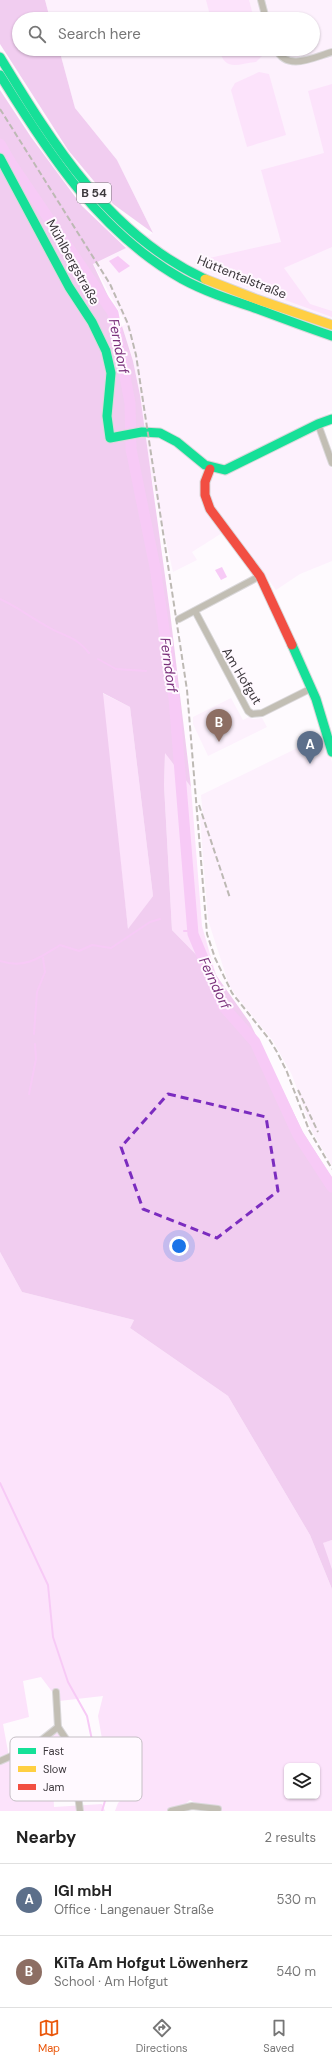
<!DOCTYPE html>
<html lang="en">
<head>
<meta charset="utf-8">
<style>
  :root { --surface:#fff; --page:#f6f6f6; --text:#222; --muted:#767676; --line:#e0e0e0; --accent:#ea580c }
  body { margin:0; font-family:"DM Sans",sans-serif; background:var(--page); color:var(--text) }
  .controls { position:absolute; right:12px; bottom:12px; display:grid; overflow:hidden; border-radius:6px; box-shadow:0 1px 3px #0004 }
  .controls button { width:36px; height:36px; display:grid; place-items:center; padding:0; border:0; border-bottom:1px solid var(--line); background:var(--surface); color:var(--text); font:20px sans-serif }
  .you { position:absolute; left:179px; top:1246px; width:14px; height:14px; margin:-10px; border:3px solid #fff; border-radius:50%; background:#1a73e8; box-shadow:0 0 0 6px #1a73e833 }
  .badge { display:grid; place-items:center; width:26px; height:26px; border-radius:50%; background:var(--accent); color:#fff; font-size:13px; font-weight:700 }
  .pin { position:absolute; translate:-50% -33px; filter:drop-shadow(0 1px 2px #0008) }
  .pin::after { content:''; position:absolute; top:21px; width:14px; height:12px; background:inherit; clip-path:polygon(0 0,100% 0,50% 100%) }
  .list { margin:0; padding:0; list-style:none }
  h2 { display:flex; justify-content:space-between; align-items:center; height:52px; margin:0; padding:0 16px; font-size:17px }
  h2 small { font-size:13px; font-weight:400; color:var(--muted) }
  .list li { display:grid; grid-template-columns:26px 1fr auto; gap:12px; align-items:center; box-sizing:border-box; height:72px; padding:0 16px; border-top:1px solid var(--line) }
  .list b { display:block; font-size:15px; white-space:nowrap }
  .list p { margin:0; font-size:13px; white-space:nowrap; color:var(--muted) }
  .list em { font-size:13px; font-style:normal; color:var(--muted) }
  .icon { flex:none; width:22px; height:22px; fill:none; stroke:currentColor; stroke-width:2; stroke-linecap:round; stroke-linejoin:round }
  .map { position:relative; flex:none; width:332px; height:1811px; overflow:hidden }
  .search { position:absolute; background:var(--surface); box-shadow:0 1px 3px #0004; left:12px; right:12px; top:12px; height:44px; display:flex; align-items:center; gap:10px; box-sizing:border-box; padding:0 14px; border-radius:22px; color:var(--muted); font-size:15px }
  .sheet { height:196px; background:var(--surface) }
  nav { display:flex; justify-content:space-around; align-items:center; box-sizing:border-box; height:56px; border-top:1px solid var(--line); background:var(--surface); font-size:11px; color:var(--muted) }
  nav a { display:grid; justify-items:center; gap:2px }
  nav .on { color:var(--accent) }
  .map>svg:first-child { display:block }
  .built { fill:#fdf1fd }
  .green { fill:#fce3fb; fill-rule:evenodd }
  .forest { fill:#f1cdf0; fill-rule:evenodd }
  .water { fill:#f7caf6 }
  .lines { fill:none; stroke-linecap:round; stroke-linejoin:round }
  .stream { stroke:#f7caf6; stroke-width:2 }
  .river { stroke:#f7caf6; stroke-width:11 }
  .street-casing { stroke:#dad8da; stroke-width:8 }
  .fast-casing { stroke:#dad8da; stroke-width:11 }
  .slow-casing { stroke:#dad8da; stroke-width:11 }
  .jam-casing { stroke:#dad8da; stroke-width:11 }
  .street { stroke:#c2beb4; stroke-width:6 }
  .fast { stroke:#16e098; stroke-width:9 }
  .slow { stroke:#ffcf43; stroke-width:9 }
  .jam { stroke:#f24e42; stroke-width:9 }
  .rail { stroke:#bdb9b4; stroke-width:2; stroke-dasharray:6 3; stroke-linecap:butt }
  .marked { fill:none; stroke:#7b2cbf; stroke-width:3; stroke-dasharray:8 5; stroke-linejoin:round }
  .labels { text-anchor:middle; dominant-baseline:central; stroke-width:4; stroke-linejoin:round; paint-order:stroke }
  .shield { fill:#fff9ff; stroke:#777277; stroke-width:1 }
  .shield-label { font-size:12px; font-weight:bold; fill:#3d383d }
  .street-label { font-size:13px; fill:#3d383d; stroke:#fff9ff }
  .water-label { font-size:14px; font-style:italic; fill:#7b337c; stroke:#fff9ff }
  .key { fill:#fff9ff; stroke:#c5bfc5; stroke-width:1 }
  .key-label { font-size:11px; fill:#3d383d }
</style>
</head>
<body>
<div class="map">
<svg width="332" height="1811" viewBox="0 0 332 1811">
  <rect width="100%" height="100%" fill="#fefafe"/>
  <g class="built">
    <path d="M45 0H332V411L329 412 318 427 332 469V561L300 574 276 590 230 528 192 552 197 560 173 572 148 461 140 395 133 361 122 326 126 324 94 265 0 118V100L101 260 153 233 117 160 75 108 59 49H313V19H50Z"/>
    <path d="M231 698 243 720 249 717 253 719 262 718 267 727 208 756 193 724V717Z"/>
    <path d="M324 735 332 762V1166L312 1131 292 1075 273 1041 237 997 229 985 208 920 200 817 203 816 201 795Z"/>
  </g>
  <g class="green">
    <path d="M206 0H249L254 19H211Z"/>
    <path d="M219 49H262L263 55 256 62C237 64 225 72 219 49Z"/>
    <path d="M259 72 269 74 286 135 247 147 231 90 235 83Z"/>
    <path d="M332 84V247L284 268 310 304 332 311V317L241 284 197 265 205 259 281 242 261 170 324 153 308 91Z"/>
    <path d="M102 693 130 707 153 896 128 930Z"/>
    <path d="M165 752 191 787 202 926 216 975 172 930 164 785Z"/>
    <path d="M0 1252 22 1292 134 1320 130 1328 228 1396 310 1535 332 1589V1811H209L190 1800 177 1811H115L118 1803 139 1783 122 1765 106 1766V1786L95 1757 105 1756 98 1716 103 1696 59 1701 41 1677 23 1681 29 1717 3 1724 9 1757 60 1731 67 1738 79 1744 74 1784 53 1786 54 1807 102 1804 105 1811H0ZM287 1766H317V1796H287Z"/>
    <path d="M332 1540V1569L322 1543Z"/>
  </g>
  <g class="forest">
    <path d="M0 0H45L50 19H19V49H59L75 108 117 160 153 233 113 204 68 150 0 44Z"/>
    <path d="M0 90 31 137 82 206 126 248 93 264 122 326 133 361 140 395 170 612 191 787 165 753 164 785 172 930 216 975 250 1023 303 1132 332 1178V1540L323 1543 332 1569V1589L310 1535 228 1396 130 1328 134 1320 22 1292 0 1252ZM103 693 130 707 153 896 128 929Z"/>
  </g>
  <g class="water">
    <path d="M118 256 130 266 119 273 109 261Z"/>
    <path d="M222 567 227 577 221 580 215 570Z"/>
  </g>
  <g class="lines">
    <g class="stream">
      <path d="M0 599C17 607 32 618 48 627 67 638 74 635 89 653"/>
      <path d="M98 659 116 669 146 671"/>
      <path d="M164 669H170"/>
      <path d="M184 931H193"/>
      <path d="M0 961C26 969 39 958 60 945L79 951 92 945 111 948 150 922 160 919"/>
      <path d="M34 1034 37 992 45 972 43 958"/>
      <path d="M29 1094 36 1059 35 1044"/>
      <path d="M0 1483 48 1585 53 1637 68 1682 87 1716 97 1764"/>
      <path d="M98 1768 107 1794 102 1811"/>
    </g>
    <path class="river" d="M0 144 11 163 113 313 130 403 131 449 155 567 174 698 193 934 223 1006 255 1042 298 1135 332 1187"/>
    <defs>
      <g id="street">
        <path d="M261 0 266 19"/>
        <path d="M276 49C287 72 314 57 332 52"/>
        <path d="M318 424 332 463"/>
        <path d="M195 611 248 711 252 714 262 713 312 688"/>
        <path d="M179 619 260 576"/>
        <path d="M56 1692 58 1727 72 1748 80 1811"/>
        <path d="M0 1761 34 1746 58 1727"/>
        <path d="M171 1811 192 1806 218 1809"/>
      </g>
      <g id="fast">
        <path d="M0 57C53 144 109 235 205 279"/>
        <path d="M0 75C48 153 100 233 182 279 204 291 228 299 252 307 279 317 305 327 332 336"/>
        <path d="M0 158 69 287 92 322 106 351 111 373 107 416 110 438 142 432 160 433 177 442 205 465 225 470 318 424 332 419"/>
        <path d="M292 645 316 699 332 752"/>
      </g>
      <path id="slow" d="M205 279 256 299 332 325"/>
      <path id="jam" d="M210 469 205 482V495L210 509 260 576 292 645"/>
    </defs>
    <use href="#street" class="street-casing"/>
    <use href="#fast" class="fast-casing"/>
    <use href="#slow" class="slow-casing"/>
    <use href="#jam" class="jam-casing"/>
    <use href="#street" class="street"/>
    <use href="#fast" class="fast"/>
    <use href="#slow" class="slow"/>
    <use href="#jam" class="jam"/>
    <g class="rail">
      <path d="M0 109 110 284 128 324 136 355 187 690 207 934 215 958 232 993 269 1039 277 1052 287 1072 309 1130 332 1169"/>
      <path d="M199 805 230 898"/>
      <path d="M298 1090 318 1132"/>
    </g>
  </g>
  <path class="marked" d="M168 1094 266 1117 278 1191 217 1238 143 1209 121 1147Z"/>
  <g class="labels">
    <rect class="shield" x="77" y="183" width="34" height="20" rx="3"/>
    <g class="shield-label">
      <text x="94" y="193">B 54</text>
    </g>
    <g class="street-label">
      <text transform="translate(73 262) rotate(61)">Mühlbergstraße</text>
      <text transform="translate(242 277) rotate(22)">Hüttentalstraße</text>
      <text transform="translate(242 676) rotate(59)">Am Hofgut</text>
    </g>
    <g class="water-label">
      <text transform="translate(119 346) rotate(79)">Ferndorf</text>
      <text transform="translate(169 665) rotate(82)">Ferndorf</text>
      <text transform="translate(215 983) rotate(65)">Ferndorf</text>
    </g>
  </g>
  <rect x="10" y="1737" width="132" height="64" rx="6" class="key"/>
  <rect x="18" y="1748" width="18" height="6" fill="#16e098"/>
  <rect x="18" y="1766" width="18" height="6" fill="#ffcf43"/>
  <rect x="18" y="1784" width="18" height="6" fill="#f24e42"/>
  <g class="key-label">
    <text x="43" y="1755">Fast</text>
    <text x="43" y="1773">Slow</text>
    <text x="43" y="1791">Jam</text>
  </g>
</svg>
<div class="controls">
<button><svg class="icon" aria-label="layers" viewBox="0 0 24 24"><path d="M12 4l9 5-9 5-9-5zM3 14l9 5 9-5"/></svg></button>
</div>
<div class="you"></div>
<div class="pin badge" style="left:310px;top:764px;background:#5c6f8a">A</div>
<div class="pin badge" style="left:219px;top:742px;background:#8d6e63">B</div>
<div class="search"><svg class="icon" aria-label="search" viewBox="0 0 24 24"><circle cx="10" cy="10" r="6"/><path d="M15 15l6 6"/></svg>Search here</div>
</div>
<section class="sheet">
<h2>Nearby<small>2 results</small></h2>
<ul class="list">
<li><span class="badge" style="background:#5c6f8a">A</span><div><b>IGI mbH</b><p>Office · Langenauer Straße</p></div><em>530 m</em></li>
<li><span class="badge" style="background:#8d6e63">B</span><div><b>KiTa Am Hofgut Löwenherz</b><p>School · Am Hofgut</p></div><em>540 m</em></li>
</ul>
</section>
<nav>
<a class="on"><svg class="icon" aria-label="map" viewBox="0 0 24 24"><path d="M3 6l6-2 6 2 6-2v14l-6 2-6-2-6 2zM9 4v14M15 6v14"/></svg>Map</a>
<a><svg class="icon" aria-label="directions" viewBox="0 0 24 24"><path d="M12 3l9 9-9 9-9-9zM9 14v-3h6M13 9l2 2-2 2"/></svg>Directions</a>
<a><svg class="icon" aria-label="saved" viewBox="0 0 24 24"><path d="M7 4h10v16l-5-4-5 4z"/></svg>Saved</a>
</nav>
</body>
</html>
